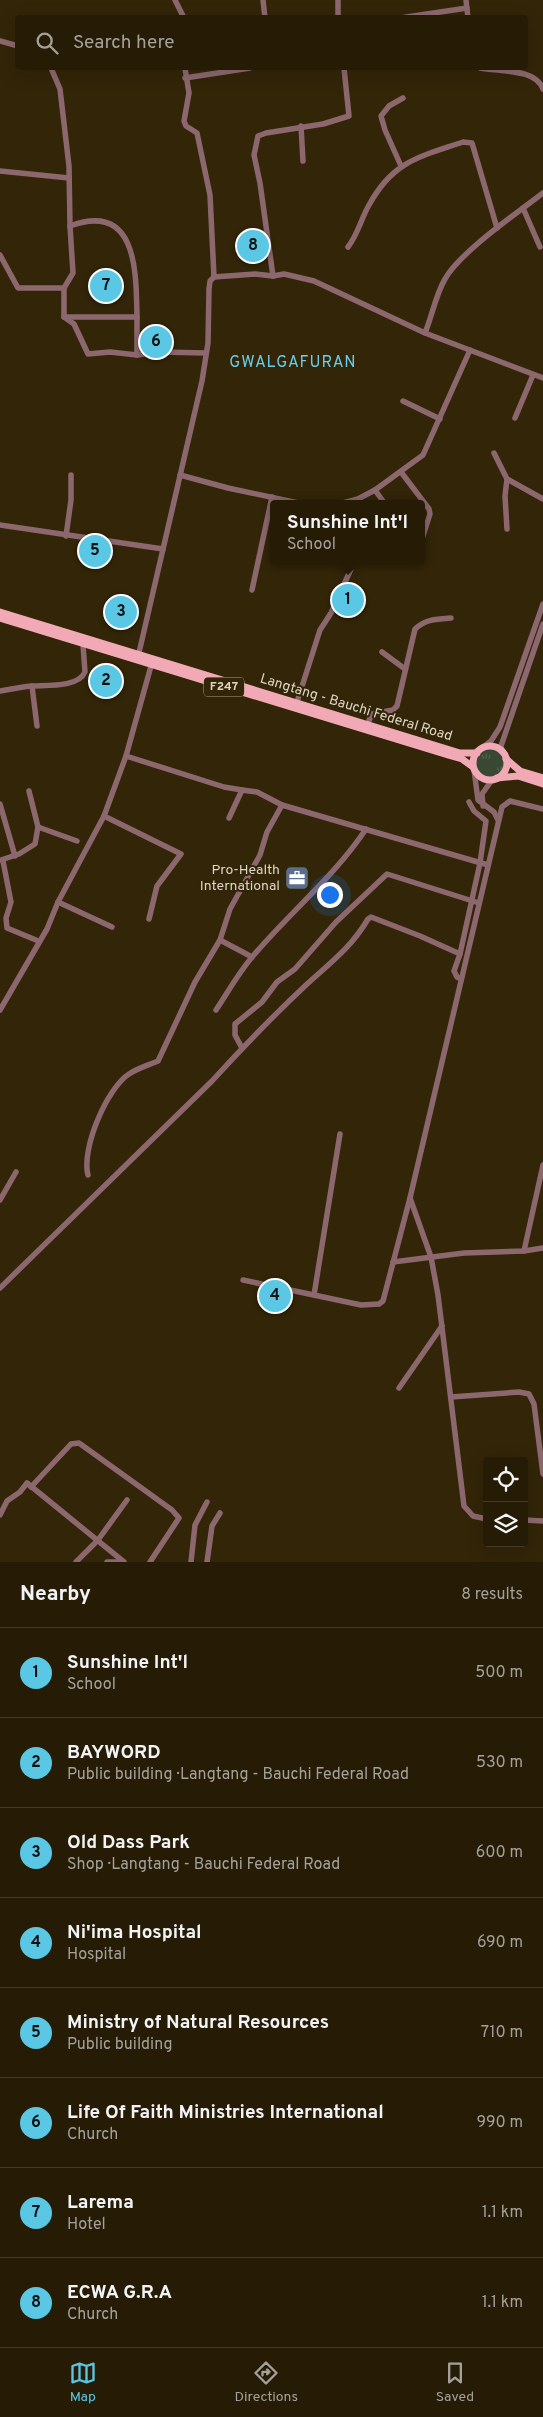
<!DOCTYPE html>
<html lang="en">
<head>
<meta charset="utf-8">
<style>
  :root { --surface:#261c06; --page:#2e2510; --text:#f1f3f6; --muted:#a4a19b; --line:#423a28; --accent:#5ac8e5 }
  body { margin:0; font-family:Overpass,sans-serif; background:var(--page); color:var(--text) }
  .controls { position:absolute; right:15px; bottom:15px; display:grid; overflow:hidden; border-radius:5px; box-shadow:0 5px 20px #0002 }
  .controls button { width:45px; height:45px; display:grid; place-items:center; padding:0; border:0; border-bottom:1px solid var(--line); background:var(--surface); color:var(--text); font:25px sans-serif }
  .you { position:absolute; left:329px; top:894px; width:18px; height:18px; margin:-12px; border:4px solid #fff; border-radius:50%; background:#1a73e8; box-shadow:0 0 0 8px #1a73e833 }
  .badge { display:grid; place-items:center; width:32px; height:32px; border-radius:50%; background:var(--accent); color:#111; font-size:16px; font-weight:700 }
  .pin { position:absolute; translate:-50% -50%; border:2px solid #fff; box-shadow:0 1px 5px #0006 }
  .popup { position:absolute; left:270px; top:500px; width:155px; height:65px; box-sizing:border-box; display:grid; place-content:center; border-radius:5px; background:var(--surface); filter:drop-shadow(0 1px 4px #0005); font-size:16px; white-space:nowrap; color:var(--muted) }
  .popup b { font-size:19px; color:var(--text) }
  .popup::after { content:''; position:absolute; left:50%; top:100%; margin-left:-10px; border:10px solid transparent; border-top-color:var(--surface) }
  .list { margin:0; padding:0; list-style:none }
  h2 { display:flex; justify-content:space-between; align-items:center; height:65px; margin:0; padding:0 20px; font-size:21px }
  h2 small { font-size:16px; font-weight:400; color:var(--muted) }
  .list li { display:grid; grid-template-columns:32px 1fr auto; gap:15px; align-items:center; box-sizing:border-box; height:90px; padding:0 20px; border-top:1px solid var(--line) }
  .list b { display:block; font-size:19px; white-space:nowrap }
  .list p { margin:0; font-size:16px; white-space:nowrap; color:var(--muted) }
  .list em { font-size:16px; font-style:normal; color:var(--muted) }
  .icon { flex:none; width:28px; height:28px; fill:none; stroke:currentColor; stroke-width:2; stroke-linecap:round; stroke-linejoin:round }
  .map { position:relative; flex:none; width:543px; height:1562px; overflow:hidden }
  .search { position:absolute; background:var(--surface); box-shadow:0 5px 20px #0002; left:15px; right:15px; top:15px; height:55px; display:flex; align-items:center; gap:12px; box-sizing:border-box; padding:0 18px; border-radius:5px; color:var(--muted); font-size:19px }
  .sheet { height:785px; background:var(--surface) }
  nav { display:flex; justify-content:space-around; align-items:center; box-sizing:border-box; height:70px; border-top:1px solid var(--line); background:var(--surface); font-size:14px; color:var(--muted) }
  nav a { display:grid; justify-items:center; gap:2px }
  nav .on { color:var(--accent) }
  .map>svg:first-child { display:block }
  .grass { fill:url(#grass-tufts) }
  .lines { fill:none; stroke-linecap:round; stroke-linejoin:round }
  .minor { stroke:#8c686e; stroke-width:5.5 }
  .major { stroke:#f2a9b6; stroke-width:7 }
  .labels { text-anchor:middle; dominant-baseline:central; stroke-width:4; stroke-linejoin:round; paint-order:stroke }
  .shield { fill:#322508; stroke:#aaa08c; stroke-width:1 }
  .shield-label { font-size:12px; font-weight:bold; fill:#ddd5c5 }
  .street-label { font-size:14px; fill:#ddd5c5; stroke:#322508 }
  .poi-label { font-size:14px; fill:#ddd5c5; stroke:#322508; text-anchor:end }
  .quarter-label { font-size:16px; letter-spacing:1px; fill:#6bcee9; stroke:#322508 }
</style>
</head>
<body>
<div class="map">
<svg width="543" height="1562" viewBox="0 0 543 1562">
  <defs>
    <pattern id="grass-tufts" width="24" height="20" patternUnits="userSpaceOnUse" patternTransform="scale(1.25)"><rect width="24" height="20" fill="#384833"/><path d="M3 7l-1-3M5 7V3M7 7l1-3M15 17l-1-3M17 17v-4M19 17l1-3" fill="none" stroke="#54624f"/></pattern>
  </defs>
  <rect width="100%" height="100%" fill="#322508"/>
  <circle class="grass" cx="489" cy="763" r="15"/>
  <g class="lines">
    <g class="minor">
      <path d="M175 0 184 18"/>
      <path d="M263 0 265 18"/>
      <path d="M466 0 468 18"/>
      <path d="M338 18V0"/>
      <path d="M400 18 467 8"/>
      <path d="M0 41 18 46"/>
      <path d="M51 68 60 89 69 166 70 226"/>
      <path d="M185 68 189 93 184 121 186 126 197 133 210 195 214 277"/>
      <path d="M480 68C499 72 535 68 543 89"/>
      <path d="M185 78 250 68"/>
      <path d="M301 126 303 161"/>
      <path d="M401 166 385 130 381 116 389 106 403 98"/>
      <path d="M0 171 69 178"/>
      <path d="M523 208 540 247"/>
      <path d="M348 247C358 234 361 219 369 205 393 161 419 157 463 142L472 143 497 228"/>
      <path d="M0 255 18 288H64V317H137V355L160 352 206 353"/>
      <path d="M273 276 260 183 254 155 258 136 266 133 323 124 349 116 344 68"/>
      <path d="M64 288 73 273 70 226C138 201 136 273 137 317"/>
      <path d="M64 317 74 324 88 354 110 352 137 355"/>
      <path d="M425 333C432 316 436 294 445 279 460 252 517 213 543 193"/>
      <path d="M403 401 440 419"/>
      <path d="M515 418 533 375"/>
      <path d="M494 453 507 479 543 499"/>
      <path d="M401 472 429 509 430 514 422 539"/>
      <path d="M180 475 228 488 303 504"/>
      <path d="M375 490 385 504"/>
      <path d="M339 504 358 499 375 490 423 455 470 350"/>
      <path d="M0 525 163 549"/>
      <path d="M507 529 505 496 507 479"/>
      <path d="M66 536 71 500V475"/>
      <path d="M252 590 272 497"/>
      <path d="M382 652 405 669"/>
      <path d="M138 657 202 381 208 343 209 289 210 281 214 277 255 274 273 276 284 274 314 281 425 333 543 378"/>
      <path d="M32 686 37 726"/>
      <path d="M0 691C11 689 21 687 32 686 46 685 78 688 85 672L83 645"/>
      <path d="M297 702 320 630 331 613 351 569"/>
      <path d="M367 725 372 714 393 710 397 706 415 629C426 619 437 619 451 618"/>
      <path d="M482 748 491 741 500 727 543 604"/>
      <path d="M502 752 501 746 543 624"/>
      <path d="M126 756 224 787 242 790"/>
      <path d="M474 770 478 800 494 812 498 820"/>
      <path d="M29 791 38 827"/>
      <path d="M0 804 15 856"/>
      <path d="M483 806 482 794 492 780"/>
      <path d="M229 818 242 790 257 792 282 805 488 865"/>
      <path d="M1 860 19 854 35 844 38 827 77 841"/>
      <path d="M3 861 11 902 6 918 7 928 36 940"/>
      <path d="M58 902 112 927"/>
      <path d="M149 919 157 886 181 854 104 816 126 756 151 666"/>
      <path d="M460 954 480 863 486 821 474 811 469 802"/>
      <path d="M252 957 220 940 230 909 260 855 267 832 282 805"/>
      <path d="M0 1010 47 929 58 902 104 816"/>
      <path d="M216 1010C228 992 239 972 253 956 290 912 334 877 366 829"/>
      <path d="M242 1048 235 1035V1024L262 1002 277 982 295 969 336 922 387 874 479 903"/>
      <path d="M88 1175C81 1149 107 1088 129 1074 138 1068 149 1065 158 1061L195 982 220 940"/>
      <path d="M410 1198 431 1257 438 1295 464 1506 473 1516 487 1519"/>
      <path d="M0 1200 16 1172"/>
      <path d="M524 1251 543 1165"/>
      <path d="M393 1262 464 1253 524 1251 543 1248"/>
      <path d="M243 1280 361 1305 379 1304 383 1301 410 1198 502 807 510 801 543 809"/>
      <path d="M0 1288 212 1081C242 1048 273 1016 306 985 330 963 351 948 368 919L371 917 420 936 460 954 454 971 457 977 461 979"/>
      <path d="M314 1295 340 1134"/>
      <path d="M399 1388 442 1326"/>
      <path d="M451 1397 519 1392 529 1394 534 1404 543 1474"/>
      <path d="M31 1487 71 1444 79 1443 172 1510 179 1518 150 1562"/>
      <path d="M0 1515 7 1501 20 1492 27 1483 124 1562"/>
      <path d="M524 1520 543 1521"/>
      <path d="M76 1562 98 1540 127 1500"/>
      <path d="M107 1562H118"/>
      <path d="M191 1562 195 1525 207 1502"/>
      <path d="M207 1562 212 1526 220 1513"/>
    </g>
    <g class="major">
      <path d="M0 612 460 753H477"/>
      <path d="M0 618 448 755 462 759 473 767"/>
      <circle cx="490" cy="763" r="17"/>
      <path d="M506 759 520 771 543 778"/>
      <path d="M497 778 518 776 543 784"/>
    </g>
  </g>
  <defs>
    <symbol id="office-square" viewBox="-11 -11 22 22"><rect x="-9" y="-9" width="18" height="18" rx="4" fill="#5c6f8a" stroke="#322508"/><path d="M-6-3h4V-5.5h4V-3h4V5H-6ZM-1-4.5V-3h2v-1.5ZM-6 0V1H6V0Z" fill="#fff"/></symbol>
  </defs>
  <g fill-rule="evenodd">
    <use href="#office-square" x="283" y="864" width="28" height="28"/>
  </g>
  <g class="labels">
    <rect class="shield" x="204" y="677.5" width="40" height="19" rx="4"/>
    <g class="shield-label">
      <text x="224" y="687">F247</text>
    </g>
    <g class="street-label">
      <text transform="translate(356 708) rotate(17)">Langtang - Bauchi Federal Road</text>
    </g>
    <g class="poi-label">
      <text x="280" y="870">Pro-Health<tspan x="280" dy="16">International</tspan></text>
    </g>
    <g class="quarter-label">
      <text x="293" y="363">GWALGAFURAN</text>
    </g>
  </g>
</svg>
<div class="controls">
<button><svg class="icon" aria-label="locate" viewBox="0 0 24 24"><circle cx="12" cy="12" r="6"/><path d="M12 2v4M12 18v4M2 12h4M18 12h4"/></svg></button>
<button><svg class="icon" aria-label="layers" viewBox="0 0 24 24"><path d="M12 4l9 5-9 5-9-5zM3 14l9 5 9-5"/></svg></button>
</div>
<div class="you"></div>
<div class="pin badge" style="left:348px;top:600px">1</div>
<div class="popup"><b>Sunshine Int'l</b>School</div>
<div class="pin badge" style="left:106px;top:681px">2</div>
<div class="pin badge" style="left:121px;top:612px">3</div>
<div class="pin badge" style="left:275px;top:1296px">4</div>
<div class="pin badge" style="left:95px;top:551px">5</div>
<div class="pin badge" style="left:156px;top:342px">6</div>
<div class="pin badge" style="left:106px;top:286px">7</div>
<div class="pin badge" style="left:253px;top:246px">8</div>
<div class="search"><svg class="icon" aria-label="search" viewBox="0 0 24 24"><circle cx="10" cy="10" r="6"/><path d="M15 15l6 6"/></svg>Search here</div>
</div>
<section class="sheet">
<h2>Nearby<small>8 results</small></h2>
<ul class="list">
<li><span class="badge">1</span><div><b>Sunshine Int'l</b><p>School</p></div><em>500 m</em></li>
<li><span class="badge">2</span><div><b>BAYWORD</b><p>Public building · Langtang - Bauchi Federal Road</p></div><em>530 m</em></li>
<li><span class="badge">3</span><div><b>Old Dass Park</b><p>Shop · Langtang - Bauchi Federal Road</p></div><em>600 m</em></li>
<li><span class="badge">4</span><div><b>Ni'ima Hospital</b><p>Hospital</p></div><em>690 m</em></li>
<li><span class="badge">5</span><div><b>Ministry of Natural Resources</b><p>Public building</p></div><em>710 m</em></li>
<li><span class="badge">6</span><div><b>Life Of Faith Ministries International</b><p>Church</p></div><em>990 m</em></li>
<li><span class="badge">7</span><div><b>Larema</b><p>Hotel</p></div><em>1.1 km</em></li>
<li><span class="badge">8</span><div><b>ECWA G.R.A</b><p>Church</p></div><em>1.1 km</em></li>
</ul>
</section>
<nav>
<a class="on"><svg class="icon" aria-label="map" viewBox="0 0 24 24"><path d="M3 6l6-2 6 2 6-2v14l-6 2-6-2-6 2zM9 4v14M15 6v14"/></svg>Map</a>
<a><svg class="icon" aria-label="directions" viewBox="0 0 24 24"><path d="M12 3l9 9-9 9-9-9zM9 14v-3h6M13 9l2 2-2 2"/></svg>Directions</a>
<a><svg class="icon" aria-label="saved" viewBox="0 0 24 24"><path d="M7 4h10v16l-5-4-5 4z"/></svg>Saved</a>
</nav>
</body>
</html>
